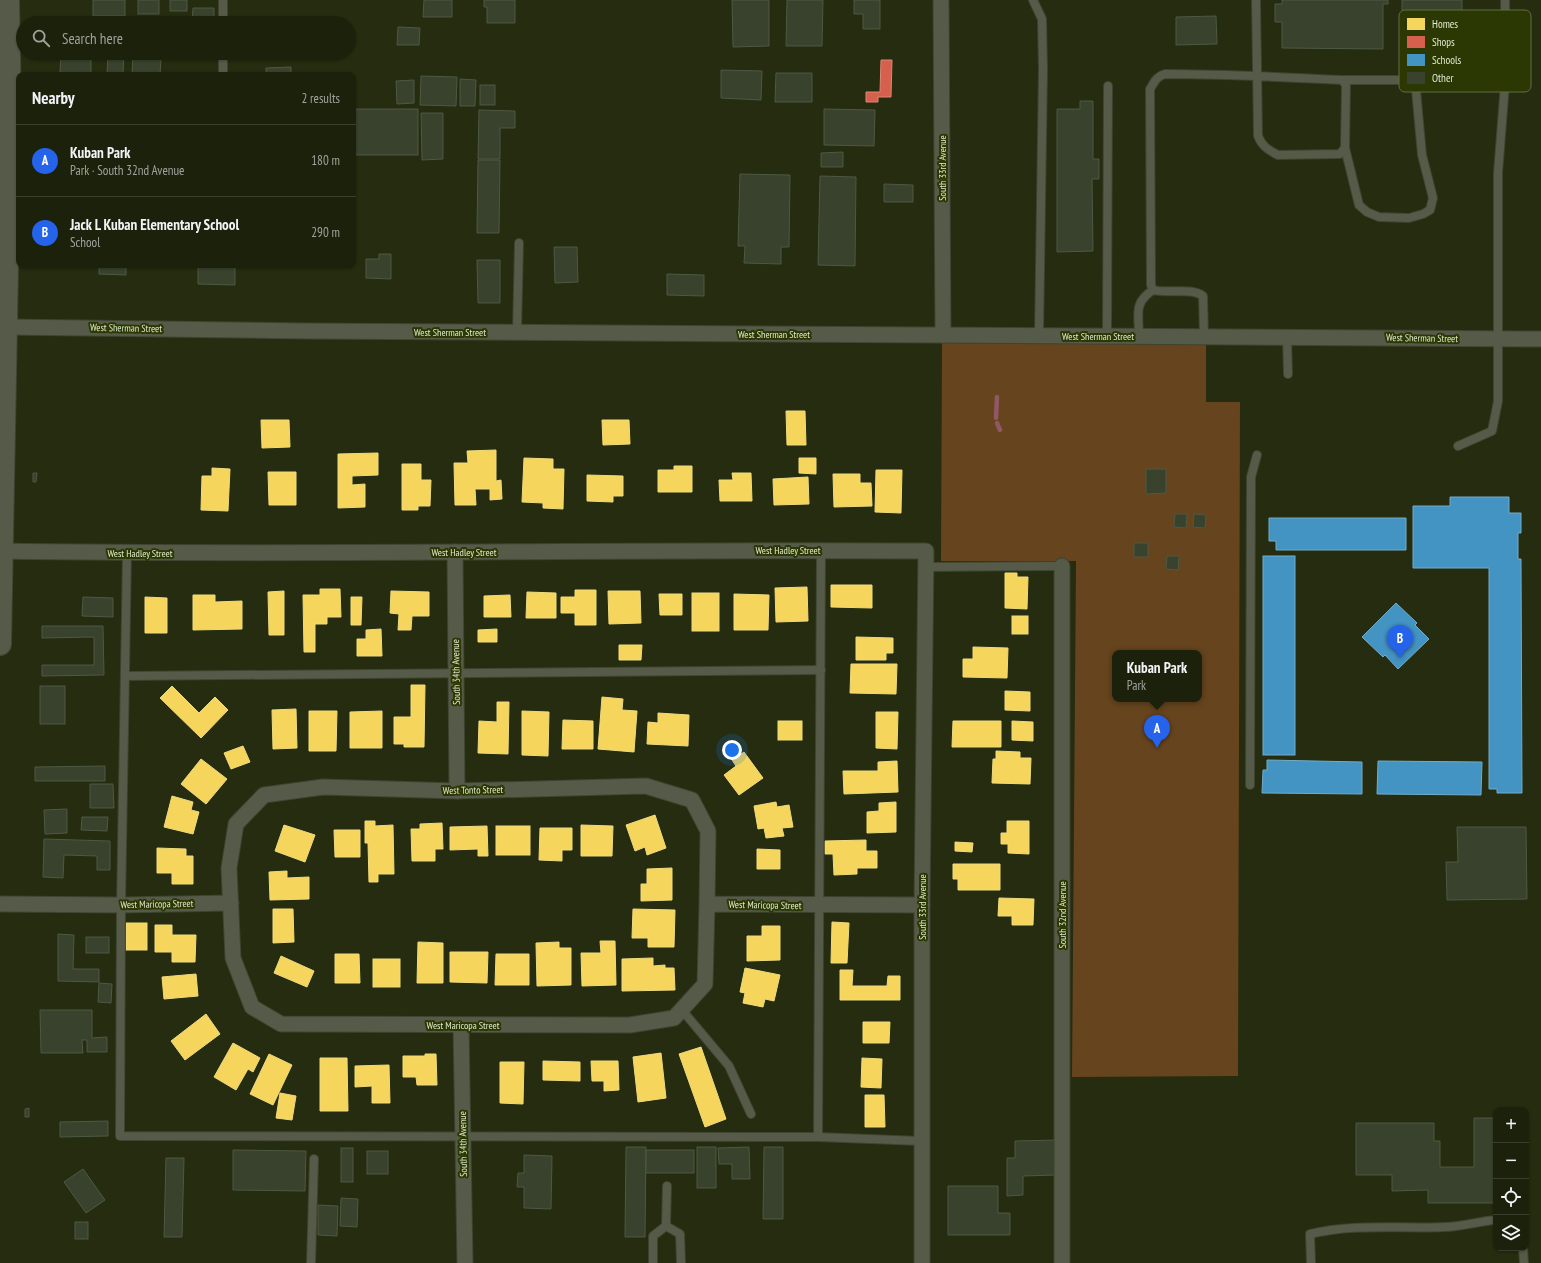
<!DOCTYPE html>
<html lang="en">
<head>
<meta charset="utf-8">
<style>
  :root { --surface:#1c210b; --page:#292e19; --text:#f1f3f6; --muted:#a0a39d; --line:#3a3e2c; --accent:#2563eb }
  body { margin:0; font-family:"PT Sans Narrow",sans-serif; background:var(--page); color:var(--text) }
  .controls { position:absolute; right:12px; bottom:12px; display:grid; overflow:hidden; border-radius:8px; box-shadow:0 1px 3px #0004 }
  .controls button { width:36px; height:36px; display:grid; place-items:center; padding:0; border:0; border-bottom:1px solid var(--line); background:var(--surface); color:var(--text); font:20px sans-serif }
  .you { position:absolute; left:732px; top:750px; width:14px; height:14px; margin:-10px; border:3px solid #fff; border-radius:50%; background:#1a73e8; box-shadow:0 0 0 6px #1a73e833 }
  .badge { display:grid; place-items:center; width:26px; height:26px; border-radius:50%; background:var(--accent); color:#fff; font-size:13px; font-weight:700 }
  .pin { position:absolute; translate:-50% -33px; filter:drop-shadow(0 1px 2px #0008) }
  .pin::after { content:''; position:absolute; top:21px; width:14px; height:12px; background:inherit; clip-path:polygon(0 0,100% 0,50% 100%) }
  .popup { position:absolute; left:1112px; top:650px; width:90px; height:52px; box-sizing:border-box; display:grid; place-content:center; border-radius:8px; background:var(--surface); filter:drop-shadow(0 1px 3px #0005); font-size:13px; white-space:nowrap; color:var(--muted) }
  .popup b { font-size:15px; color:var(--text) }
  .popup::after { content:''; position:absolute; left:50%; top:100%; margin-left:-8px; border:8px solid transparent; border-top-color:var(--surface) }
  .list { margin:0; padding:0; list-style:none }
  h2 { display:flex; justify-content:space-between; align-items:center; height:52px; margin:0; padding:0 16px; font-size:17px }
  h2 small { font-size:13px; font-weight:400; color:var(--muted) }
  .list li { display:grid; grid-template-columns:26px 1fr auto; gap:12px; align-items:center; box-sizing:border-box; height:72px; padding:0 16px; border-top:1px solid var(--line) }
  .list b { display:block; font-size:15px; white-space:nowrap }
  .list p { margin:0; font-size:13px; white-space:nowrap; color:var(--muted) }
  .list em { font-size:13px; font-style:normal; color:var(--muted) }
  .icon { flex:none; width:22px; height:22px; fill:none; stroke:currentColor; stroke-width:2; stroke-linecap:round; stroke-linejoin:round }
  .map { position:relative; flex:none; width:1541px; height:1263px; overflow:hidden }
  .search { position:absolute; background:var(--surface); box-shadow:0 1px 3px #0004; left:16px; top:16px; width:340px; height:44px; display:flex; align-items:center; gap:10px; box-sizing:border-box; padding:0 14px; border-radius:22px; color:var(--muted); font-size:15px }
  .panel { position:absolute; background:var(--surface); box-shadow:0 1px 3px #0004; left:16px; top:72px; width:340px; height:196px; border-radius:8px }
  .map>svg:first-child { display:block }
  .green { fill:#66441e; fill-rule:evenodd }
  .homes { fill:#f6d55c; stroke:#efdb7e }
  .shops { fill:#d6604d; stroke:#d98974 }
  .schools { fill:#4393c3; stroke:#72adc7 }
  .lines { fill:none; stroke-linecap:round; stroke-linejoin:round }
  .stream { stroke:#8f5864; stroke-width:4.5 }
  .building { fill:#38422d; stroke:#4e5943 }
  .lane-casing { stroke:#3e442f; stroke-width:10 }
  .street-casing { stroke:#3e442f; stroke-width:17 }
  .secondary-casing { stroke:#3e442f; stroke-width:24 }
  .lane { stroke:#555b48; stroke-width:8 }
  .street { stroke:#555b48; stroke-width:15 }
  .secondary { stroke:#555b48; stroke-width:22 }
  .labels { text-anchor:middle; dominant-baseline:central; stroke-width:4; stroke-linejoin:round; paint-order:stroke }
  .street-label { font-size:10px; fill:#e0eacf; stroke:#2b3803 }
  .key { fill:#2b3803; stroke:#616d40; stroke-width:1 }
  .key-label { font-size:11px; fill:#e0eacf }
</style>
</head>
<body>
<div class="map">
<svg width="1541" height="1263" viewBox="0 0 1541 1263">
  <rect width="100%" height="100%" fill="#252c0f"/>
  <path class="green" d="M942 343 1206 344V402H1240L1238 1076 1072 1077 1076 561H941ZM1115 653H1199V699H1115Z"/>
  <g class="homes">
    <path d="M786 411H805L806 445H787Z"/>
    <path d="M261 420H289L290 447 262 448Z"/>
    <path d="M602 420H629L630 444 603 445Z"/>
    <path d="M496 450V481L501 480 502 499 490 500V489H475L476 505H455L454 463H468L467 451Z"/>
    <path d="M378 453V475L352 476V485L365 484V507L338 508V454Z"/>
    <path d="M524 458 553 459V469H564L563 509 543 508V503L522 502Z"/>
    <path d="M799 458H816V474L799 473Z"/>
    <path d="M402 464H421V480H431L430 506H418V510H402Z"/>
    <path d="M674 466H692V492H658V470H674Z"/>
    <path d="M212 468 230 469 228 511 201 510 202 476H212Z"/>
    <path d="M876 470H902L901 513 875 512Z"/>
    <path d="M268 472H296V505H269Z"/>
    <path d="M732 473H751L752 501H720L719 480H733Z"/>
    <path d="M833 474H860V483H871L872 506 834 507Z"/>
    <path d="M587 475 623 476V496H613V502L587 501Z"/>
    <path d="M808 477 809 504 774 505 773 479Z"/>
    <path d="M1005 573H1017V577H1028L1027 609 1005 608Z"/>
    <path d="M831 585H872V608L831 607Z"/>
    <path d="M807 587 808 621 776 622 775 588Z"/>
    <path d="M320 589H340L341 617H327V624H315V652H304L303 595H320Z"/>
    <path d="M575 590H596V625H575V613H561V597H575Z"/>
    <path d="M284 591V635H269L268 592Z"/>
    <path d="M391 591 429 592V616H412L411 630H398L399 614 390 613Z"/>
    <path d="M608 591H640L641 623 609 624Z"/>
    <path d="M527 592 556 593V618H526Z"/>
    <rect x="692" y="593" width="27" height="38"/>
    <path d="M659 594H682V615H660Z"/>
    <path d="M734 594 769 595 768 630H734Z"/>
    <path d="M193 595H215V602L242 601V629L193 630Z"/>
    <path d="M510 595 511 617H484V596Z"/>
    <path d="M145 597 167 598V633H145Z"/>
    <path d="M351 597H362L361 625H351Z"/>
    <rect x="1012" y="616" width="16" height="18"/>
    <path d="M381 629 382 656H357V639H366V630Z"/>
    <path d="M497 629V642H478V630Z"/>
    <path d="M856 637 893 638V653H886V660H856Z"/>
    <path d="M619 645H642L641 660H619Z"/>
    <path d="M973 647 1008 648 1007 678 963 677V659H973Z"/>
    <path d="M851 664H897L896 694 850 693Z"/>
    <path d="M411 685H425L424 747H404V744H394V717H411Z"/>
    <path d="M172 686 199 713 215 697 228 710 201 738 160 698Z"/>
    <path d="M1005 691 1030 692V711L1005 710Z"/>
    <path d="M602 697 623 699 622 710 637 711 634 752 598 749Z"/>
    <path d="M497 702H509L508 754 478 753 479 721 497 722Z"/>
    <path d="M296 709 297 748 273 749 272 710Z"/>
    <path d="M309 711H337L336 751H309Z"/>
    <path d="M382 711V748H350V712Z"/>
    <path d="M522 711 549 712 548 756 522 755Z"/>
    <path d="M876 712H898L897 749 876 748Z"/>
    <path d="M658 713 689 715 688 746 647 744 648 722 658 723Z"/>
    <path d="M563 720 593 721V749H562Z"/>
    <rect x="778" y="721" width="24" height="19"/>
    <path d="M953 721H1001V747H952Z"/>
    <path d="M1012 721 1033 722V741L1012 740Z"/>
    <path d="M243 746 250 762 231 769 224 753Z"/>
    <path d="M996 751 1020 752V758H1031L1030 784 992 783 993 759H996Z"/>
    <path d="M744 752 763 778 739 795 724 775 736 766 732 760Z"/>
    <path d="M201 759 227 779 206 804 181 784Z"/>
    <path d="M897 761 898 792 844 794 843 771H878V762Z"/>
    <path d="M172 796 193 802 191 810 199 812 193 834 164 827Z"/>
    <path d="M776 802 777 807 789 805 793 827 782 828 784 836 766 838 764 828 758 829 754 806Z"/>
    <path d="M896 802V832L867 833V812L879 811V803Z"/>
    <path d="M655 815 666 848 647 855 645 847 635 851 626 825Z"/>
    <path d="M365 821H375V826L393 825 394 874H378V882H369L368 843H365Z"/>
    <path d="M1007 821H1029V854L1008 853V844H1001V833H1007Z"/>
    <path d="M442 823 443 849H435V861H412L411 829H420V824Z"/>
    <path d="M284 825 315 835 305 862 275 851Z"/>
    <path d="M581 825 613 826 612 856H581Z"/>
    <path d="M487 826 488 856H478V849L450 850V827Z"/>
    <rect x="496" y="826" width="34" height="29"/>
    <path d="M540 828H572V850H562V861L539 860Z"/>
    <path d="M334 830H360V857H335Z"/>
    <path d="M866 840V851H877V868H857V874L834 875 833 854H825V841Z"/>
    <path d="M955 842 973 843 972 852 955 851Z"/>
    <path d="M157 848 186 849V856H193V884H172V873H157Z"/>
    <path d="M757 849 780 850V869H757Z"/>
    <path d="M953 864H1000V890H958V879H953Z"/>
    <path d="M672 868V900L641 901V884H647V869Z"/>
    <path d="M287 871V878L309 877V899L270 900 269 872Z"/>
    <path d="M999 898 1034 899 1033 925H1012V916H998Z"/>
    <path d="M273 909H293L294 942 273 943Z"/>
    <path d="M633 909 675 910 674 947H648V938H632Z"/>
    <path d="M832 922 849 923 847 963H831Z"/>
    <rect x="126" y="923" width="21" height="27"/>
    <path d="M155 925H172V935H196L195 962H172V952H155Z"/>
    <path d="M762 926H780V960L747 961V936H762Z"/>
    <path d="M600 941H615L616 985 582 986 581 953H601Z"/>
    <path d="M418 942 443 943V983H417Z"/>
    <path d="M559 942V948H571V985L537 986 536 943Z"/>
    <path d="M450 952H488L487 983 450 982Z"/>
    <path d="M335 954H359L360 983H335Z"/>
    <path d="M496 954H529V985H495Z"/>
    <path d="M281 956 314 971 307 987 274 973Z"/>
    <path d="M653 958V966L665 965V968H674L675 990 622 991V959Z"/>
    <rect x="373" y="959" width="27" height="28"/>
    <path d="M745 968 780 975 774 1001 765 999 763 1007 743 1003 745 993 740 992Z"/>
    <path d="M840 970H853L852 986H887L888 976H900V1000H840Z"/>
    <path d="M196 974 198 996 164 999 162 977Z"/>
    <path d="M206 1014 220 1034 185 1060 171 1041Z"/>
    <path d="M863 1022H890L889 1043H863Z"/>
    <path d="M233 1043 260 1058 253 1072 248 1069 236 1090 214 1077Z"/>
    <path d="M701 1047 726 1119 705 1127 679 1054Z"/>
    <path d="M661 1053 666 1098 638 1102 633 1057Z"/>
    <path d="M269 1054 292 1065 273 1105 250 1094Z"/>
    <path d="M425 1054H436L437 1085H417L416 1077H403V1056H425Z"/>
    <path d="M320 1058H347L348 1111H320Z"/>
    <path d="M862 1058 882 1059 881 1088 861 1087Z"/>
    <path d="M543 1061 580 1062V1081L543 1080Z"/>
    <path d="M591 1061H618L619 1090 604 1091V1081H592Z"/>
    <path d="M500 1062H524L523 1104 500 1103Z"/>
    <path d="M389 1065 390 1103H372V1086L355 1087V1066Z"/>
    <path d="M280 1093 296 1096 292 1120 276 1118Z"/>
    <path d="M865 1095H884L885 1127H865Z"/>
  </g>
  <path class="shops" d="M881 60H892L891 97H878V102H866V92H880Z"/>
  <g class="schools">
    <path d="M1450 497H1509V513H1521V533H1518V559H1521L1522 793H1497V789H1489V568H1413V506H1450Z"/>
    <path d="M1269 518H1406V550H1276V541H1269Z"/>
    <rect x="1263" y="556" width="32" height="199"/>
    <path d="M1396 603 1417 623 1415 625 1429 639 1398 669 1385 655 1383 657 1362 637Z"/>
    <path d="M1267 760 1362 762V794L1262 793 1263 770H1267Z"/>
    <path d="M1378 761 1482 762 1481 795 1377 794Z"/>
  </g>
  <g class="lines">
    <g class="stream">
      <path d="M996 418 997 397"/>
      <path d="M997 423 1000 430"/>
    </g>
  </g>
  <g class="building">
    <rect x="93" y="0" width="32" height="16"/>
    <rect x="138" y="0" width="21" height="14"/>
    <rect x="170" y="0" width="17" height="11"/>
    <path d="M424 0H452V17H423Z"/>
    <path d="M484 0H515V23H487V7H484Z"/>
    <path d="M732 0H769V46L733 47Z"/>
    <path d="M787 0H823L822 46H786Z"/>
    <path d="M854 0H880V29H863V14H854Z"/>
    <path d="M1282 0H1388V4H1383V49L1282 48V22H1275V4H1282Z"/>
    <rect x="1402" y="0" width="60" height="17"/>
    <path d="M193 8H214V23H192Z"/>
    <path d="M1216 16 1217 44 1176 45V17Z"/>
    <path d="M398 27 420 28 419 45H397Z"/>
    <path d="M61 53H91V75H70V73L60 72Z"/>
    <path d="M108 53H124L123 75H107Z"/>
    <path d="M133 53H157V58H161L160 75H132Z"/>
    <rect x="192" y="53" width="21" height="5"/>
    <path d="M258 53H274V58L258 59Z"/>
    <path d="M291 67V75H266V68Z"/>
    <path d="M721 70 762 71 761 100 721 98Z"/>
    <path d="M776 73H812V102H775Z"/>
    <path d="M421 76 457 77 456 106 420 105Z"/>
    <path d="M460 79 476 80 475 106H460Z"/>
    <path d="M414 80V103L397 104 396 81Z"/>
    <rect x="480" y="85" width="15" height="20"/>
    <path d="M1080 101H1093V159H1099V179H1092L1093 251 1057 252V109H1080Z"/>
    <rect x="353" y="109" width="65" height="46"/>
    <path d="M824 109 875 110 874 146 824 145Z"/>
    <path d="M479 110 515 111V128H500V159H478Z"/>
    <path d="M421 113H443V159L422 160Z"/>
    <path d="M843 152V167H821V153Z"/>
    <path d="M478 160H500L499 233H477Z"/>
    <path d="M740 174 790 175 789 247H781V264L744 263 745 246H738Z"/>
    <path d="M820 176 856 177 855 266 818 265Z"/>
    <path d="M884 184 913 185V202H884Z"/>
    <path d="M554 247H577L578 282 555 283Z"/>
    <path d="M379 254H391V279L366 278V259H379Z"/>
    <path d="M477 260H500V303H478Z"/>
    <path d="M99 265H126V275L99 274Z"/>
    <path d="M198 265H235V285L198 284Z"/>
    <path d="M667 274 704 275V296L667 295Z"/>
    <path d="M1146 469H1166V493L1146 494Z"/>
    <path d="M33 473H37L36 482H33Z"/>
    <path d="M1175 514H1187L1186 528 1174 527Z"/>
    <path d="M1194 514 1206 515 1205 528 1193 527Z"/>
    <rect x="1134" y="543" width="14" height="14"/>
    <path d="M1167 556H1179L1178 570 1166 569Z"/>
    <path d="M83 597 113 598V617L82 616Z"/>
    <path d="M42 626H103L104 675 42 676V665H94V637L42 638Z"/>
    <rect x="40" y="686" width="25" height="38"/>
    <path d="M105 766V781H35V767Z"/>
    <path d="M90 784H113L114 808H90Z"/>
    <path d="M67 809V833L45 834 44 810Z"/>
    <path d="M82 817H108L107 831 81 830Z"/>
    <path d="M1457 827H1526L1527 899 1447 900 1446 862H1458Z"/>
    <path d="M44 839 110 841V870H97V856L64 855 63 878 43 877Z"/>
    <path d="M58 934 74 935 73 969H99V982L58 981Z"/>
    <rect x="86" y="937" width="23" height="16"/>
    <path d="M99 983 112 984 111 1003 98 1002Z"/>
    <path d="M40 1010H92V1038L107 1037V1052H87V1040H82L83 1053H41Z"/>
    <path d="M29 1108V1117H25V1109Z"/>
    <path d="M1474 1118H1496V1203H1428V1190L1392 1191V1175H1356V1123H1434V1141H1440V1167H1474Z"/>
    <path d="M108 1121V1136L60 1137V1122Z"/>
    <path d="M1058 1140V1175L1023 1176V1195L1007 1196V1158H1015V1141Z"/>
    <path d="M626 1147H646L645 1237H625Z"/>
    <rect x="697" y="1147" width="19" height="41"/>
    <path d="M749 1147 750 1179H732V1164H719L718 1148Z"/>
    <path d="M764 1147H783V1219H763Z"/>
    <rect x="341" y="1148" width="12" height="34"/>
    <path d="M233 1150 306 1151 305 1191 233 1190Z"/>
    <rect x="646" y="1150" width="48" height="23"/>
    <rect x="367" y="1151" width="21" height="23"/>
    <path d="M524 1155 552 1156 551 1209 524 1208V1187H517L518 1173H524Z"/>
    <path d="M166 1158H184L182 1237H164Z"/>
    <path d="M83 1169 105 1200 86 1213 64 1182Z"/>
    <path d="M948 1186H998V1213H1010V1235H948Z"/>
    <path d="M341 1198 358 1199 357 1227 340 1226Z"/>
    <path d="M318 1205 338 1206 337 1236 318 1235Z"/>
    <rect x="75" y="1222" width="13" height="17"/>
  </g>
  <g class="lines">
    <defs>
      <g id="lane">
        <path d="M1033 0 1042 19 1043 70 1039 335"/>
        <path d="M223 23V0"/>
        <path d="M223 75V53"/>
        <path d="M1342 80H1408L1413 83 1416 90 1422 155 1433 198 1430 210 1423 214 1409 218 1379 217 1367 212 1359 205 1345 148"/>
        <path d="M517 332 519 243"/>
        <path d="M1107 336 1108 86"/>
        <path d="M1139 336C1139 314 1133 303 1153 290"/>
        <path d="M1204 336 1203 296C1191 287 1168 294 1153 290L1151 285 1150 89C1155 81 1157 76 1165 74 1224 74 1283 77 1342 80L1346 85 1345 148 1340 154 1278 155C1268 150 1262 146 1258 136L1256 0"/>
        <path d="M1287 337 1288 374"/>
        <path d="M1458 446 1492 431 1498 401V173L1506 71 1505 0"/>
        <path d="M127 553 121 905 120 1136 818 1137 921 1141"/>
        <path d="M926 567 1062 566"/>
        <path d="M125 676 821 670"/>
        <path d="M1250 785 1251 477 1257 455"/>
        <path d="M682 1010 729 1066 751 1114"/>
        <path d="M818 1137 821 550"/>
        <path d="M666 1226 667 1186"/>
        <path d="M1523 1248 1524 1263"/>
        <path d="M311 1263 314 1159"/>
        <path d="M653 1263V1236L666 1226 680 1234 681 1263"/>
        <path d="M1311 1263 1310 1234C1354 1223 1400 1229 1445 1227 1462 1227 1479 1221 1496 1220"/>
      </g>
      <g id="street">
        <path d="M941 0 943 335"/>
        <path d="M6 327 307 331 1541 339"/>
        <path d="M1 551C310 556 618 549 926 551L922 905V1263"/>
        <path d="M455 552 457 791"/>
        <path d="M1062 566V1263"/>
        <path d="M0 904 121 905 231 903"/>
        <path d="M707 904 708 831 692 800 646 786 457 791 323 787 264 795 236 824 229 868 233 958 252 1007 281 1024 630 1025 674 1018 705 984 707 904 922 905"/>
        <path d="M461 1025 465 1263"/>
      </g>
      <path id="secondary" d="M0 644 10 105 8 0"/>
    </defs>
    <use href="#lane" class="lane-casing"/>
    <use href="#street" class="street-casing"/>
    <use href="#secondary" class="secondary-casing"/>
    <use href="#lane" class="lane"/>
    <use href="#street" class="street"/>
    <use href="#secondary" class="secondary"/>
  </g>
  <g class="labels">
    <g class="street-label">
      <text transform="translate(942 168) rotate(-90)">South 33rd Avenue</text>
      <text transform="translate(126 328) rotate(1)">West Sherman Street</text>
      <text x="450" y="332">West Sherman Street</text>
      <text x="774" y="334">West Sherman Street</text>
      <text x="1098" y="336">West Sherman Street</text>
      <text transform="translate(1422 338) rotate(1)">West Sherman Street</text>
      <text x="788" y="550">West Hadley Street</text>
      <text x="464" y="552">West Hadley Street</text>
      <text x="140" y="553">West Hadley Street</text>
      <text transform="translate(456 672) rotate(-91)">South 34th Avenue</text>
      <text transform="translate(473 790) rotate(-1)">West Tonto Street</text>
      <text transform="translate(157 904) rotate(-1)">West Maricopa Street</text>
      <text transform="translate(765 905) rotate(1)">West Maricopa Street</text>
      <text transform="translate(922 907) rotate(-90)">South 33rd Avenue</text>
      <text transform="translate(1062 915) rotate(-90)">South 32nd Avenue</text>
      <text x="463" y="1025">West Maricopa Street</text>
      <text transform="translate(463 1144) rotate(-91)">South 34th Avenue</text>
    </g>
  </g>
  <rect x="1399" y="10" width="132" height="82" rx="6" class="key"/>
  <rect x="1407" y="18" width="18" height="12" fill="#f6d55c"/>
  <rect x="1407" y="36" width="18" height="12" fill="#d6604d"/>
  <rect x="1407" y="54" width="18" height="12" fill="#4393c3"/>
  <rect x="1407" y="72" width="18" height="12" fill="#38422d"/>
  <g class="key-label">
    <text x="1432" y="28">Homes</text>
    <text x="1432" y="46">Shops</text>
    <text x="1432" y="64">Schools</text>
    <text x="1432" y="82">Other</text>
  </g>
</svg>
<div class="controls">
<button>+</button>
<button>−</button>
<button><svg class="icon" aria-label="locate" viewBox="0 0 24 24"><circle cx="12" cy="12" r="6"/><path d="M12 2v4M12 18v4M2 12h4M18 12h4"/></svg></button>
<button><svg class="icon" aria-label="layers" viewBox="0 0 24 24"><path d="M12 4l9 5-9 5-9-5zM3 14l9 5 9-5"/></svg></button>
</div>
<div class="you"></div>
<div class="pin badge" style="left:1157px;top:748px">A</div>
<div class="popup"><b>Kuban Park</b>Park</div>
<div class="pin badge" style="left:1400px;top:658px">B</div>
<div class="search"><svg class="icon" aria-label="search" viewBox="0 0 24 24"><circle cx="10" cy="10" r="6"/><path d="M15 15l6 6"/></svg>Search here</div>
<section class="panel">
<h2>Nearby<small>2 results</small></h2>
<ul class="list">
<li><span class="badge">A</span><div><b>Kuban Park</b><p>Park · South 32nd Avenue</p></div><em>180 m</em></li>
<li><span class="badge">B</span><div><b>Jack L Kuban Elementary School</b><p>School</p></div><em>290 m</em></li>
</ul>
</section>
</div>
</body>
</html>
